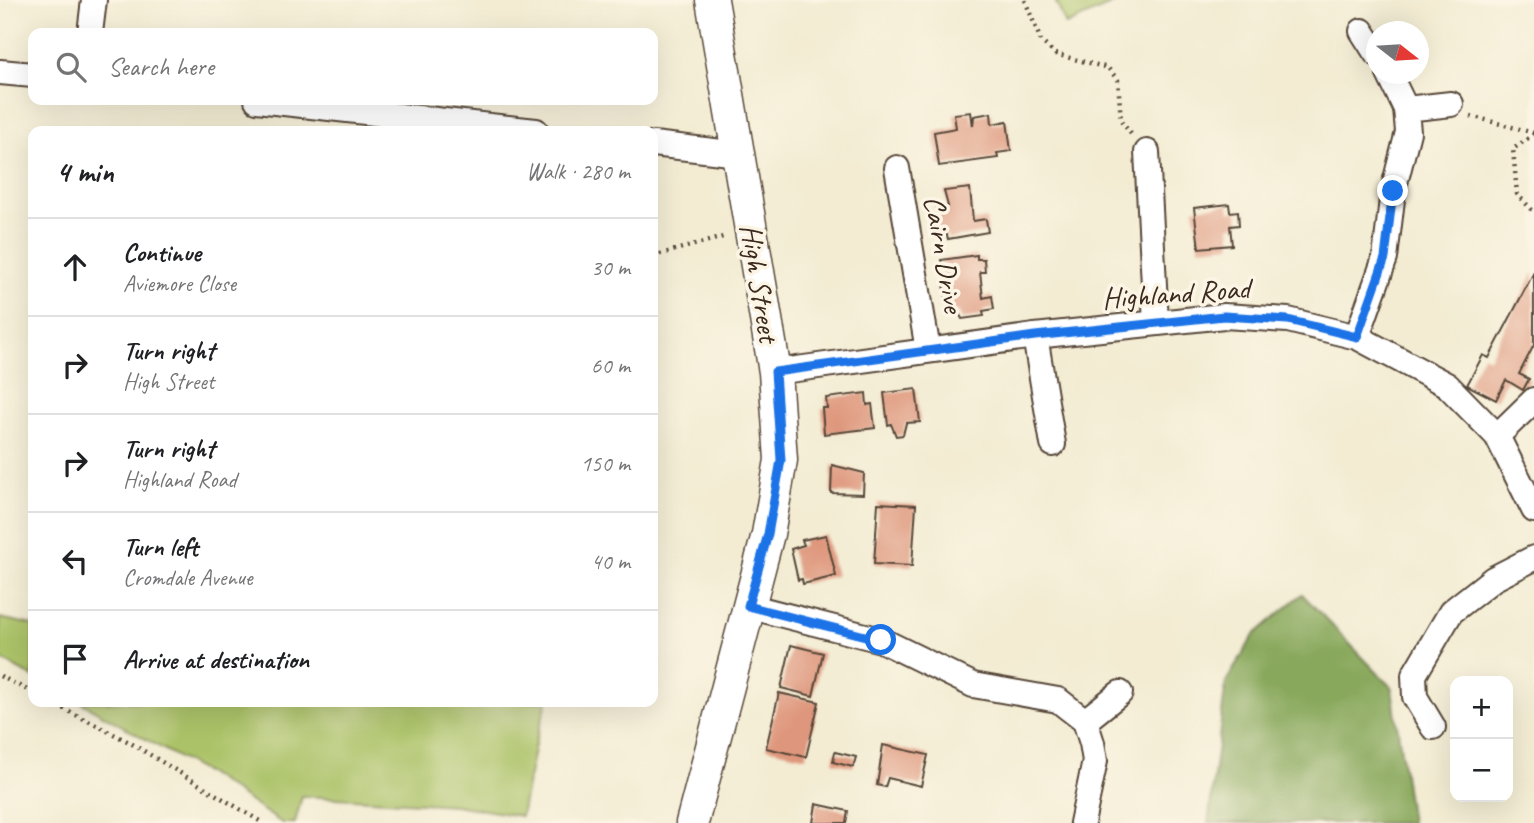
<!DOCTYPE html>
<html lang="en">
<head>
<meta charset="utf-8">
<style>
  :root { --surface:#fff; --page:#f6f6f6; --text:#202124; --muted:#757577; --line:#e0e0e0 }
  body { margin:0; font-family:Caveat,sans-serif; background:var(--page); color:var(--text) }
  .controls { position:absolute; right:21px; bottom:21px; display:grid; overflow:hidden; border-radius:14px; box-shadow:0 7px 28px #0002 }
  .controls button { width:63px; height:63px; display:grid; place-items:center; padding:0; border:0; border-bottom:2px solid var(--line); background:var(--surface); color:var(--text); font:35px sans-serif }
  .compass { position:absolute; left:1366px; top:21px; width:63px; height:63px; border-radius:50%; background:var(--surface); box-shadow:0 7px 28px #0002; rotate:107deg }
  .stop { position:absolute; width:21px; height:21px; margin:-16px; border:5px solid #1a73e8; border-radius:50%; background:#fff }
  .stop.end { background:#1a73e8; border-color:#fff; box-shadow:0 2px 7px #0008 }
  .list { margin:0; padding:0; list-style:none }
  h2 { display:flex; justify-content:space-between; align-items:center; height:91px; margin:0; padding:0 28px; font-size:30px }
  h2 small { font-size:23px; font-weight:400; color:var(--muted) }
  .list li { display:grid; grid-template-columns:46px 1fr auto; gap:21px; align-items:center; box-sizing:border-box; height:98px; padding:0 28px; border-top:2px solid var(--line) }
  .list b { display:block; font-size:26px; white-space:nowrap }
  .list p { margin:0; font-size:23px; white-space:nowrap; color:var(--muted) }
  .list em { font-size:23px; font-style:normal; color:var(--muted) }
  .icon { flex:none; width:38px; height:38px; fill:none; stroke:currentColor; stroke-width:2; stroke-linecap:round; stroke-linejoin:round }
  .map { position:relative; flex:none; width:1534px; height:823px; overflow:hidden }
  .search { position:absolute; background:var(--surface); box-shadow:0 7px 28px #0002; left:28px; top:28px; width:630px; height:77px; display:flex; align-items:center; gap:18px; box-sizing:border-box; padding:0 24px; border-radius:14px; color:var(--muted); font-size:26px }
  .panel { position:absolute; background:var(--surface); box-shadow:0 7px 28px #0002; left:28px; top:126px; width:630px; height:581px; border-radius:14px }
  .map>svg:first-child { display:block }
  .green { fill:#abc267; stroke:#737642; stroke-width:2 }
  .forest { fill:#88a85c; stroke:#62693d; stroke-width:2 }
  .building { fill:#de967c }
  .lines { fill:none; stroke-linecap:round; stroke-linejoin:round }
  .minor-casing { stroke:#574739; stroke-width:28 }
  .tertiary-casing { stroke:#574739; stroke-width:35 }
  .path { stroke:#574739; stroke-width:4.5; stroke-dasharray:2 5; stroke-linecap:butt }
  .minor { stroke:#fff; stroke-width:24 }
  .tertiary { stroke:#fff; stroke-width:32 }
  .route { stroke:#1a73e8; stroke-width:9 }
  .labels { text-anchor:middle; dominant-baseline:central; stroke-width:7; stroke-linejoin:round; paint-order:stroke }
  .street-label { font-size:30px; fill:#3b2a1e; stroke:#fcf5e5 }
</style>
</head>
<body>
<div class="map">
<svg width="1534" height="823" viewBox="0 0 1534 823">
  <rect width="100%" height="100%" fill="#fcf5e5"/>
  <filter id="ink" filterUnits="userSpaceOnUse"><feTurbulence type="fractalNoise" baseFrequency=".0143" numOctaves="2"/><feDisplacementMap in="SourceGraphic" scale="14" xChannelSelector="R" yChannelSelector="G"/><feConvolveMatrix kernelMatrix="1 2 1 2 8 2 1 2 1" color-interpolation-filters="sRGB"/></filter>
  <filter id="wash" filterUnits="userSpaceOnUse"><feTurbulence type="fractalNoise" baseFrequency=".00686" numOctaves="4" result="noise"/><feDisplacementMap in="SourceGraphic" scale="28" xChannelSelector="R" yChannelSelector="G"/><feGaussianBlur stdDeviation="1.57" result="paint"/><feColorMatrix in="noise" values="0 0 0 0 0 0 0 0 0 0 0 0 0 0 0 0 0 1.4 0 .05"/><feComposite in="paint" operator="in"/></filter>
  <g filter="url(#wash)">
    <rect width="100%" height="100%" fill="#f3ecd3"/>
    <g class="green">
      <path d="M1055 0H1121L1066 25Z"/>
      <path d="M0 618 33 625V677L0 659Z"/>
      <path d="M80 702H547L536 739 521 816 455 805 302 796 295 823H282L218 780Z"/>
    </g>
    <path class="forest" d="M1302 594 1392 688 1411 823H1208L1226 682 1254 635Z"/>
    <g id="blocks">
      <g class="building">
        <path d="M971 112 973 126 974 116 991 113 992 124 1007 121 1011 151 997 153 998 158 939 166 934 132 956 128 954 114Z"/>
        <path d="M970 188 973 221 986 219 988 232 948 239 947 235 939 237 936 207 948 206 944 191Z"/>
        <path d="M1229 204 1230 212 1238 211 1239 225 1230 226 1232 245 1199 248 1194 208Z"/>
        <path d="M977 255V259H984L985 272H980L983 298 992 296 994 309 983 311 984 316 962 319 958 311 948 312 944 283 953 282 952 275 943 276 941 260Z"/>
        <path d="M1534 272V345L1519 374 1529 379 1523 390 1506 380 1496 400 1467 385 1483 355 1489 358Z"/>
        <path d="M916 389 920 422 906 423 903 435 896 436 891 424 888 425 884 393Z"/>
        <path d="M866 393 867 405 872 404 875 428 824 434 822 408H827L826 398Z"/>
        <path d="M832 465 864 473 863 494 831 493Z"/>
        <path d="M878 503 916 505 912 566 874 564Z"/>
        <path d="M826 535 836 576 803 584 802 579 798 580 791 549 804 545 802 540Z"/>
        <path d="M791 645 823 653 813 696 781 688Z"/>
        <path d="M779 693 819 702 806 757 766 748Z"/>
        <path d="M883 745 928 755 921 786 888 778 885 787 877 785Z"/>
        <path d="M835 752 856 757 853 767 833 762Z"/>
        <path d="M816 804 848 811 846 823H813Z"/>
      </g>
    </g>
  </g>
  <g filter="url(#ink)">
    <use href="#blocks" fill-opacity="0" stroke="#574739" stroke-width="2"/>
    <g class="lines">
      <defs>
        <g id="minor">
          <path d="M1362 31 1376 53"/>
          <path d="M90 33 94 0"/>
          <path d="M0 72 33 75"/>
          <path d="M257 100 536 131"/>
          <path d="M1406 109 1451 104"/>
          <path d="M653 144 739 154"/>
          <path d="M1147 152 1156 323"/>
          <path d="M897 168 928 350"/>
          <path d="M1035 336 1053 444"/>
          <path d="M1357 337 1385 258 1393 191 1408 132 1406 109 1389 74"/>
          <path d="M775 372 1035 336 1224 316 1288 320 1357 337 1447 385 1497 436 1534 510"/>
          <path d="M1497 436 1534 400"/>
          <path d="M748 606 881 640 973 685 1058 700 1085 721 1092 743 1095 761 1082 823"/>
          <path d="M1085 721 1120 693"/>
          <path d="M1433 727 1415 697 1414 675 1451 612 1493 579 1534 558"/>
        </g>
        <path id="tertiary" d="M692 823 768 534 781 460 775 372 712 0"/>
      </defs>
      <use href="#minor" class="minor-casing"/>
      <use href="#tertiary" class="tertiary-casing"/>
      <g class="path">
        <path d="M1025 0 1041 41 1055 54 1108 68 1118 80 1121 121 1131 134"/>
        <path d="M1471 116 1534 133"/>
        <path d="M1534 134 1513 149 1517 194 1534 212"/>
        <path d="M653 256 723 237"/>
        <path d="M0 676 33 693"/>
        <path d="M51 702 129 742 263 823"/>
      </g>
      <use href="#minor" class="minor"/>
      <use href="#tertiary" class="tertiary"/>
    </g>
  </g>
  <g class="lines" filter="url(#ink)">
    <path class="route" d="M881 640 748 606 768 534 781 460 775 372 1035 336 1224 316 1288 320 1357 337 1385 258 1393 191"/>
  </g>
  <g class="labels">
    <g class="street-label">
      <text transform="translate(944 254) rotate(80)">Cairn Drive</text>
      <text transform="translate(760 283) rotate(81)">High Street</text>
      <text transform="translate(1176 293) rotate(-4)">Highland Road</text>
    </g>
  </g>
</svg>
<div class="controls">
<button>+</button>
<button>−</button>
</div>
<svg class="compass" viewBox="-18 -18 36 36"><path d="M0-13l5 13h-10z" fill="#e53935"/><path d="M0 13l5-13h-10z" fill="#757577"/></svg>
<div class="stop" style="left:881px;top:640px"></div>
<div class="stop end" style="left:1393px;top:191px"></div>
<div class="search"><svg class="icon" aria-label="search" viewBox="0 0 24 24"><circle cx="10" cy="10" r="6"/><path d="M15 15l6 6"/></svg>Search here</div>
<section class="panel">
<h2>4 min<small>Walk · 280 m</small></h2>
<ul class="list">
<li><svg class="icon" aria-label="ahead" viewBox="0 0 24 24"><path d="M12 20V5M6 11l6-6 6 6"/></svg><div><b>Continue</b><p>Aviemore Close</p></div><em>30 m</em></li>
<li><svg class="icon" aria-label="right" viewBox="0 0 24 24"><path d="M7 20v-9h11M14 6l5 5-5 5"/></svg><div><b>Turn right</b><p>High Street</p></div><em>60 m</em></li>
<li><svg class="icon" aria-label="right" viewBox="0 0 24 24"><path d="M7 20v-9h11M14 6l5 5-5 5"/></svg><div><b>Turn right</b><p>Highland Road</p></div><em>150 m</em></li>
<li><svg class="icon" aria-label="left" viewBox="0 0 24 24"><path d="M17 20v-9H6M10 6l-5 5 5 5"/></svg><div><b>Turn left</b><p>Cromdale Avenue</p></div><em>40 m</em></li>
<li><svg class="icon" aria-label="arrive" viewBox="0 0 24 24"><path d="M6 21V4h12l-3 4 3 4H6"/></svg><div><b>Arrive at destination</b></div></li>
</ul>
</section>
</div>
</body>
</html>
